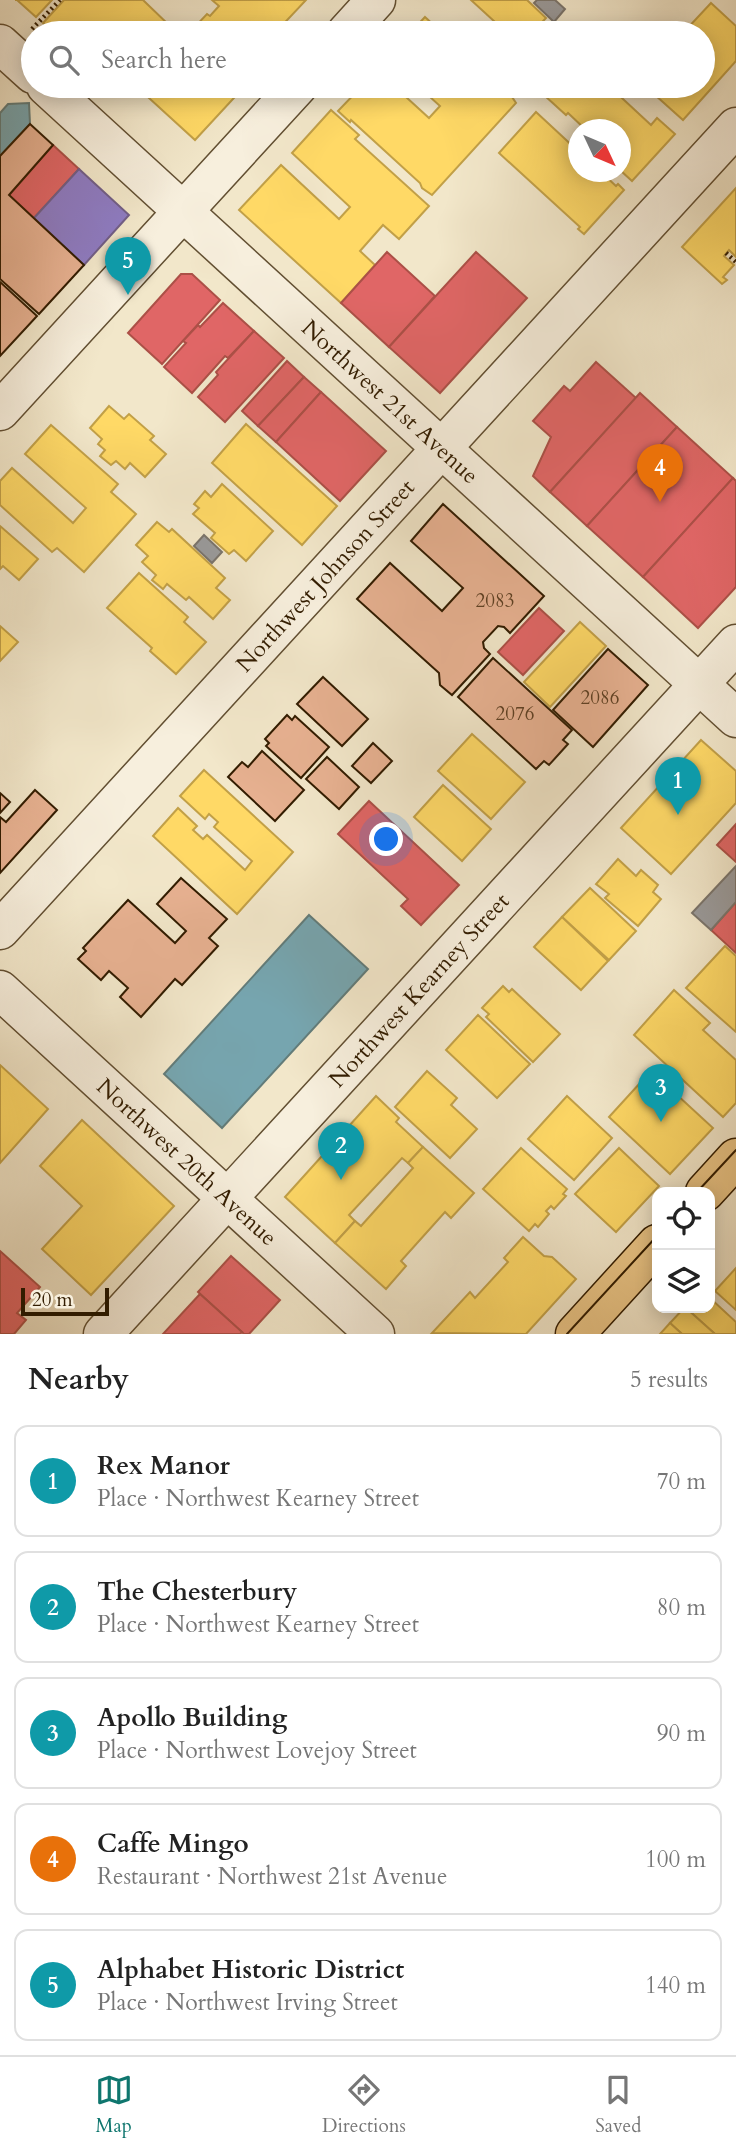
<!DOCTYPE html>
<html lang="en">
<head>
<meta charset="utf-8">
<style>
  :root { --surface:#fff; --page:#f6f6f6; --text:#222; --muted:#767676; --line:#e0e0e0; --accent:#0f766e }
  body { margin:0; font-family:Cardo,serif; background:var(--page); color:var(--text) }
  .controls { position:absolute; right:21px; bottom:21px; display:grid; overflow:hidden; border-radius:14px; box-shadow:0 4px 18px #0003 }
  .controls button { width:63px; height:63px; display:grid; place-items:center; padding:0; border:0; border-bottom:2px solid var(--line); background:var(--surface); color:var(--text); font:35px sans-serif }
  .compass { position:absolute; left:568px; top:119px; width:63px; height:63px; border-radius:50%; background:var(--surface); box-shadow:0 4px 18px #0003; rotate:134deg }
  .scale { position:absolute; left:21px; bottom:18px; width:88px; box-sizing:border-box; padding-left:7px; border:4px solid #321c00; border-top:0; font-size:19px; line-height:24px; white-space:nowrap; color:#321c00; -webkit-text-stroke:5px #f7efdd; paint-order:stroke }
  .you { position:absolute; left:387px; top:840px; width:24px; height:24px; margin:-18px; border:5px solid #fff; border-radius:50%; background:#1a73e8; box-shadow:0 0 0 10px #1a73e833 }
  .badge { display:grid; place-items:center; width:46px; height:46px; border-radius:50%; background:var(--accent); color:#fff; font-size:23px; font-weight:700 }
  .pin { position:absolute; translate:-50% -58px; filter:drop-shadow(0 2px 4px #0008) }
  .pin::after { content:''; position:absolute; top:37px; width:24px; height:21px; background:inherit; clip-path:polygon(0 0,100% 0,50% 100%) }
  .list { margin:0; padding:0; list-style:none }
  h2 { display:flex; justify-content:space-between; align-items:center; height:91px; margin:0; padding:0 28px; font-size:30px }
  h2 small { font-size:23px; font-weight:400; color:var(--muted) }
  .list li { display:grid; grid-template-columns:46px 1fr auto; gap:21px; align-items:center; box-sizing:border-box; height:112px; margin:0 14px 14px; padding:0 14px; border:2px solid var(--line); border-radius:14px }
  .list b { display:block; font-size:26px; white-space:nowrap }
  .list p { margin:0; font-size:23px; white-space:nowrap; color:var(--muted) }
  .list em { font-size:23px; font-style:normal; color:var(--muted) }
  .icon { flex:none; width:38px; height:38px; fill:none; stroke:currentColor; stroke-width:2; stroke-linecap:round; stroke-linejoin:round }
  .map { position:relative; flex:none; width:736px; height:1334px; overflow:hidden }
  .search { position:absolute; background:var(--surface); box-shadow:0 4px 18px #0003; left:21px; right:21px; top:21px; height:77px; display:flex; align-items:center; gap:18px; box-sizing:border-box; padding:0 24px; border-radius:38px; color:var(--muted); font-size:26px }
  .sheet { height:721px; background:var(--surface) }
  nav { display:flex; justify-content:space-around; align-items:center; box-sizing:border-box; height:98px; border-top:2px solid var(--line); background:var(--surface); font-size:19px; color:var(--muted) }
  nav a { display:grid; justify-items:center; gap:4px }
  nav .on { color:var(--accent) }
  .map>svg:first-child { display:block }
  .homes { fill:#ffd966; stroke:#c2a047; stroke-width:2 }
  .shops { fill:#e06666; stroke:#ac5047; stroke-width:2 }
  .offices { fill:#8e7cc3; stroke:#725f88; stroke-width:2 }
  .public { fill:#76a5af; stroke:#627c7a; stroke-width:2 }
  .industry { fill:#999; stroke:#7a746b; stroke-width:2 }
  .building { fill:#e7b191; stroke:#321c00; stroke-width:2 }
  .lines { fill:none; stroke-linecap:round; stroke-linejoin:round }
  .minor-casing { stroke:#624f32; stroke-width:41 }
  .major-casing { stroke:#321c00; stroke-width:41 }
  .path { stroke:#321c00; stroke-width:4.5; stroke-dasharray:2 3.5; stroke-linecap:butt }
  .minor { stroke:#f7efdd; stroke-width:38 }
  .major { stroke:#e9c485; stroke-width:38 }
  .tram { stroke:#321c00; stroke-width:2 }
  .labels { text-anchor:middle; dominant-baseline:central; stroke-width:7; stroke-linejoin:round; paint-order:stroke }
  .number-label { font-size:19px; fill:#5f4124 }
  .street-label { font-size:23px; fill:#321c00; stroke:#f7efdd }
</style>
</head>
<body>
<div class="map">
<svg width="736" height="1334" viewBox="0 0 736 1334">
  <rect width="100%" height="100%" fill="#f2e7ca"/>
  <filter id="stains"><feTurbulence type="fractalNoise" baseFrequency=".00286" numOctaves="4"/><feColorMatrix values="0 0 0 0 .2 0 0 0 0 .09 0 0 0 0 .02 0 0 0 .5 -.17"/></filter>
  <radialGradient id="worn" r=".72"><stop offset=".6" stop-color="#630" stop-opacity="0"/><stop offset="1" stop-color="#630" stop-opacity=".3"/></radialGradient>
  <g class="homes">
    <path d="M15 0H52L36 17 17 0Z"/>
    <path d="M64 0H143L171 27 165 33H54L43 23Z"/>
    <path d="M212 0H306L275 33H249L246 30 243 33H189L207 14 210 16 219 6Z"/>
    <path d="M471 0H527L546 18 532 33H507Z"/>
    <path d="M711 3 736 26V61L683 120 645 86H703V33H683Z"/>
    <path d="M425 17 437 28 436 29 440 33H410Z"/>
    <path d="M140 86H245L195 140 138 88Z"/>
    <path d="M362 86H394L429 118 440 106 418 86H497L512 97 516 103 432 195 422 188 420 183 351 120 350 122 338 111Z"/>
    <path d="M555 86H609L651 125 657 118 675 134 632 181 620 170V130H586L568 113 566 115 545 96Z"/>
    <path d="M331 110 359 135 355 139 429 206 399 239 383 225 360 251 375 265 341 303 239 210 281 165 339 219 350 207 292 153Z"/>
    <path d="M536 112 578 151V172H601L616 186 618 184 624 190 584 234 578 229 580 227 499 153Z"/>
    <path d="M736 188V257L729 250 724 256 734 265 723 277 727 280 722 284 682 247Z"/>
    <path d="M109 406 124 419 129 414 154 436 150 440 166 454 145 477 130 463 125 469 116 461 111 465 100 456 105 450 98 444 102 439 90 428Z"/>
    <path d="M246 424 337 506 302 545 212 463Z"/>
    <path d="M51 425 118 484 111 492 136 514 84 572 57 548 52 552 0 505V481L12 468 73 523 86 508 25 454Z"/>
    <path d="M222 484 273 531 246 561 234 550 229 554 211 538 215 533 193 514 199 508 194 504 205 491 211 497Z"/>
    <path d="M157 522 169 532 172 529 225 578 216 588 230 600 213 619 189 597 186 600 167 584 163 589 152 580 156 575 142 562 148 556 136 545Z"/>
    <path d="M0 526 38 559 19 580 3 566 0 569Z"/>
    <path d="M139 573 188 617 184 622 206 642 176 674 150 651 152 648 107 608Z"/>
    <path d="M580 622 606 646 550 707 524 682Z"/>
    <path d="M0 626 18 642 0 661Z"/>
    <path d="M472 734 525 782 491 819 438 771Z"/>
    <path d="M701 740 736 771V803L671 874 621 828Z"/>
    <path d="M204 770 293 852 237 914 153 836 178 808 197 826 193 830 203 839 207 835 245 870 252 861 214 827 218 822 209 814 205 819 180 796Z"/>
    <path d="M443 785 491 829 462 861 414 817Z"/>
    <path d="M618 859 636 876 641 870 658 885 653 892 661 899 638 926 605 898 609 894 596 884Z"/>
    <path d="M590 888 636 931 609 960 562 917Z"/>
    <path d="M562 917 608 961 581 990 534 947Z"/>
    <path d="M725 946 736 956V1032L686 988Z"/>
    <path d="M503 986 509 992 512 989 560 1034 533 1062 486 1017 489 1014 482 1008Z"/>
    <path d="M674 990 710 1023 703 1030 736 1060V1103L723 1117 634 1035Z"/>
    <path d="M478 1015 530 1064 497 1098 446 1050Z"/>
    <path d="M0 1065 48 1109 0 1163Z"/>
    <path d="M427 1071 457 1098 451 1105 477 1129 450 1158 395 1107Z"/>
    <path d="M651 1071 713 1128 670 1174 609 1117Z"/>
    <path d="M376 1096 399 1118 396 1122 423 1147 408 1163 402 1158 349 1215 355 1221 335 1243 285 1197Z"/>
    <path d="M567 1096 612 1138 574 1180 528 1139Z"/>
    <path d="M82 1120 174 1206 91 1295 42 1249 82 1206 40 1166Z"/>
    <path d="M423 1147 474 1193 451 1218 445 1212 401 1261 406 1266 386 1289 335 1243 355 1221 361 1226 413 1168 408 1163Z"/>
    <path d="M521 1148 567 1189 563 1194 566 1196 554 1209 551 1206 546 1211 549 1214 538 1227 535 1224 529 1231 483 1189Z"/>
    <path d="M619 1148 659 1186 616 1232 575 1194Z"/>
    <path d="M523 1237 544 1256 552 1257 576 1279 526 1334 432 1333 470 1292 475 1298 508 1262 504 1258Z"/>
    <path d="M736 1268V1310L715 1291Z"/>
    <path d="M710 1298 736 1322V1334H715L686 1308H710Z"/>
    <path d="M684 1308H686L715 1334H682L670 1323Z"/>
    <path d="M670 1323 682 1334H660Z"/>
  </g>
  <g class="shops">
    <path d="M53 145 79 169 34 218 9 195Z"/>
    <path d="M387 252 435 296 389 347 341 303Z"/>
    <path d="M476 252 527 298 440 393 389 347Z"/>
    <path d="M181 274H192L220 300 162 364 128 333Z"/>
    <path d="M223 303 254 331 228 358 225 356 192 393 164 367 186 343 183 341 198 325 200 327Z"/>
    <path d="M254 331 284 358 225 422 198 397 218 375 216 372Z"/>
    <path d="M287 361 304 377 258 426 242 411Z"/>
    <path d="M596 362 636 398 550 492 533 476 551 437 533 421 564 386 570 391Z"/>
    <path d="M304 377 321 392 276 442 258 426Z"/>
    <path d="M321 392 386 451 340 501 276 442Z"/>
    <path d="M640 393 677 427 587 526 550 492Z"/>
    <path d="M677 427 733 478 643 577 587 526Z"/>
    <path d="M733 478 736 481V587L698 628 643 577Z"/>
    <path d="M539 608 564 631 523 675 498 652Z"/>
    <path d="M369 801 459 885 421 925 401 906 408 899 338 834Z"/>
    <path d="M736 824V862L717 845Z"/>
    <path d="M736 902V953L711 930Z"/>
    <path d="M0 1251 40 1287 17 1313 26 1320 14 1334H0Z"/>
    <path d="M231 1256 280 1300 249 1334H244L198 1292Z"/>
    <path d="M200 1294 242 1332 240 1334H163Z"/>
  </g>
  <path class="offices" d="M79 169 129 215 84 265 34 218Z"/>
  <g class="public">
    <path d="M29 103 30 124 0 156V113L8 104Z"/>
    <path d="M309 915 368 969 222 1128 164 1074Z"/>
  </g>
  <g class="industry">
    <path d="M537 0H555L565 9 554 22 534 3Z"/>
    <path d="M204 535 222 552 212 563 194 546Z"/>
    <path d="M736 866V902L711 930 692 913Z"/>
  </g>
  <g class="building">
    <path d="M30 124 53 145 9 195 84 265 39 314 0 279V156Z"/>
    <path d="M0 282 37 316 0 356Z"/>
    <path d="M443 504 544 596 510 633 504 627 498 626 483 642 484 648 490 654 452 695 440 685 439 673 357 599 390 563 442 611 463 588 411 541Z"/>
    <path d="M608 649 648 685 593 747 553 710Z"/>
    <path d="M493 658 572 730 563 740 568 744 549 765 544 761 536 769 458 697Z"/>
    <path d="M323 677 368 719 342 746 297 704Z"/>
    <path d="M287 715 292 720 295 716 329 747 301 778 266 746 269 743 265 739Z"/>
    <path d="M373 743 392 761 371 783 352 766Z"/>
    <path d="M262 751 304 790 275 821 228 777 242 762 248 767Z"/>
    <path d="M327 757 359 787 339 809 306 779Z"/>
    <path d="M35 790 57 810 0 873V817L6 822Z"/>
    <path d="M0 793 10 802 0 813Z"/>
    <path d="M181 878 227 919 209 938 218 946 182 985 175 979 141 1017 120 997 128 988 109 971 101 980 78 959 86 951 83 948 128 900 175 943 186 931 157 904Z"/>
  </g>
  <g class="lines">
    <defs>
      <g id="minor">
        <path d="M346 33 376 0"/>
        <path d="M0 44 33 74"/>
        <path id="s1" d="M46 86 736 718"/>
        <path d="M0 411 298 86"/>
        <path id="s2" d="M0 930 736 127"/>
        <path id="s3" d="M0 990 375 1334"/>
        <path id="s4" d="M103 1334 736 644"/>
      </g>
      <g id="major">
        <path d="M705 1192 736 1158"/>
        <path d="M575 1334 657 1244"/>
      </g>
    </defs>
    <use href="#minor" class="minor-casing"/>
    <use href="#major" class="major-casing"/>
    <g class="path">
      <path d="M32 29 60 0"/>
      <path d="M726 253 736 262"/>
    </g>
    <use href="#minor" class="minor"/>
    <use href="#major" class="major"/>
    <g class="tram">
      <path d="M697 1192 736 1150"/>
      <path d="M567 1334 657 1236"/>
    </g>
  </g>
  <g class="labels">
    <g class="number-label">
      <text x="495" y="601">2083</text>
      <text x="600" y="698">2086</text>
      <text x="515" y="714">2076</text>
    </g>
    <g class="street-label">
      <text stroke="none"><textPath href="#s1" startOffset="467">Northwest 21st Avenue</textPath></text>
      <text stroke="none"><textPath href="#s2" startOffset="481">Northwest Johnson Street</textPath></text>
      <text stroke="none"><textPath href="#s4" startOffset="467">Northwest Kearney Street</textPath></text>
      <text stroke="none"><textPath href="#s3" startOffset="254">Northwest 20th Avenue</textPath></text>
    </g>
  </g>
  <rect width="100%" height="100%" filter="url(#stains)"/>
  <rect width="100%" height="100%" fill="url(#worn)"/>
</svg>
<div class="controls">
<button><svg class="icon" aria-label="locate" viewBox="0 0 24 24"><circle cx="12" cy="12" r="6"/><path d="M12 2v4M12 18v4M2 12h4M18 12h4"/></svg></button>
<button><svg class="icon" aria-label="layers" viewBox="0 0 24 24"><path d="M12 4l9 5-9 5-9-5zM3 14l9 5 9-5"/></svg></button>
</div>
<svg class="compass" viewBox="-18 -18 36 36"><path d="M0-13l5 13h-10z" fill="#e53935"/><path d="M0 13l5-13h-10z" fill="#767676"/></svg>
<div class="scale">20 m</div>
<div class="you"></div>
<div class="pin badge" style="left:678px;top:815px;background:#0f9aa8">1</div>
<div class="pin badge" style="left:341px;top:1180px;background:#0f9aa8">2</div>
<div class="pin badge" style="left:661px;top:1122px;background:#0f9aa8">3</div>
<div class="pin badge" style="left:660px;top:502px;background:#e8710a">4</div>
<div class="pin badge" style="left:128px;top:295px;background:#0f9aa8">5</div>
<div class="search"><svg class="icon" aria-label="search" viewBox="0 0 24 24"><circle cx="10" cy="10" r="6"/><path d="M15 15l6 6"/></svg>Search here</div>
</div>
<section class="sheet">
<h2>Nearby<small>5 results</small></h2>
<ul class="list">
<li><span class="badge" style="background:#0f9aa8">1</span><div><b>Rex Manor</b><p>Place · Northwest Kearney Street</p></div><em>70 m</em></li>
<li><span class="badge" style="background:#0f9aa8">2</span><div><b>The Chesterbury</b><p>Place · Northwest Kearney Street</p></div><em>80 m</em></li>
<li><span class="badge" style="background:#0f9aa8">3</span><div><b>Apollo Building</b><p>Place · Northwest Lovejoy Street</p></div><em>90 m</em></li>
<li><span class="badge" style="background:#e8710a">4</span><div><b>Caffe Mingo</b><p>Restaurant · Northwest 21st Avenue</p></div><em>100 m</em></li>
<li><span class="badge" style="background:#0f9aa8">5</span><div><b>Alphabet Historic District</b><p>Place · Northwest Irving Street</p></div><em>140 m</em></li>
</ul>
</section>
<nav>
<a class="on"><svg class="icon" aria-label="map" viewBox="0 0 24 24"><path d="M3 6l6-2 6 2 6-2v14l-6 2-6-2-6 2zM9 4v14M15 6v14"/></svg>Map</a>
<a><svg class="icon" aria-label="directions" viewBox="0 0 24 24"><path d="M12 3l9 9-9 9-9-9zM9 14v-3h6M13 9l2 2-2 2"/></svg>Directions</a>
<a><svg class="icon" aria-label="saved" viewBox="0 0 24 24"><path d="M7 4h10v16l-5-4-5 4z"/></svg>Saved</a>
</nav>
</body>
</html>
